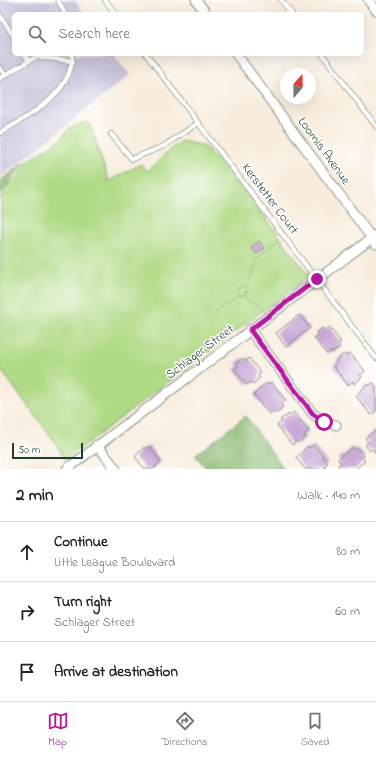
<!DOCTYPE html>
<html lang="en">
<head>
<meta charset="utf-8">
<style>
  :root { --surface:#fff; --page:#f6f6f6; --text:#202124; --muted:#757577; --line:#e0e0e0; --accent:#b5179e }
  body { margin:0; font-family:"Indie Flower",sans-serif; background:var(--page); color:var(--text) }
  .compass { position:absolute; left:280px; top:68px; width:36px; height:36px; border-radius:50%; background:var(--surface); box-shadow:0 4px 16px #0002; rotate:20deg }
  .scale { position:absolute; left:12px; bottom:10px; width:71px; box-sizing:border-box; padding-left:4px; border:2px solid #1f3d34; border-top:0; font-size:11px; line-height:14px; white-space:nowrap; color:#1f3d34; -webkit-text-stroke:3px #fff; paint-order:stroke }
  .stop { position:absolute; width:12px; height:12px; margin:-9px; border:3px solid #b5179e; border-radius:50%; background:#fff }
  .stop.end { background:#b5179e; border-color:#fff; box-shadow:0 1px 4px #0008 }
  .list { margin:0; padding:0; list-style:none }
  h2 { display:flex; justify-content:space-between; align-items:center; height:52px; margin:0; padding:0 16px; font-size:17px }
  h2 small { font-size:13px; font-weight:400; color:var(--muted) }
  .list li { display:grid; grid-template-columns:26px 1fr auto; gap:12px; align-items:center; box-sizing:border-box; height:60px; padding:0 16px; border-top:1px solid var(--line) }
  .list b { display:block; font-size:15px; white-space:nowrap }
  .list p { margin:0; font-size:13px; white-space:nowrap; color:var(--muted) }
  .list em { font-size:13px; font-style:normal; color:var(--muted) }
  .icon { flex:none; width:22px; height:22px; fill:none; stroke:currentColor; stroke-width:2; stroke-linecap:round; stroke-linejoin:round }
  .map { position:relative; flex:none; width:376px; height:469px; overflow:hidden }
  .search { position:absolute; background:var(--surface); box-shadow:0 4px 16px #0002; left:12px; right:12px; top:12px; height:44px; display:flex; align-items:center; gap:10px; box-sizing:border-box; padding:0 14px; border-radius:6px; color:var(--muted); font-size:15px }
  .sheet { height:232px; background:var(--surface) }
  nav { display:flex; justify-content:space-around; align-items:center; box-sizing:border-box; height:56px; border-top:1px solid var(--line); background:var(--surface); font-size:11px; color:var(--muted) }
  nav a { display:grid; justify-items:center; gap:2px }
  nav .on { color:var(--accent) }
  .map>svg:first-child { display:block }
  .industrial { fill:#c7c0d9 }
  .green { fill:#b0da85; stroke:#688c5c }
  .forest { fill:#8cba72; stroke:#567c53 }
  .building { fill:#bf98cf }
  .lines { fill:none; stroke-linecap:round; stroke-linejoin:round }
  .lane-casing { stroke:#8c9588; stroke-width:6 }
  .street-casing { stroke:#8c9588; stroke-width:11 }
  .path { stroke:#8c9588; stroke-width:1.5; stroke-dasharray:1 3; stroke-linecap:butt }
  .lane { stroke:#fff; stroke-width:4.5 }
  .street { stroke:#fff; stroke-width:9 }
  .route { stroke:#b5179e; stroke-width:5 }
  .labels { text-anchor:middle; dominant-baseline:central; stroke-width:3; stroke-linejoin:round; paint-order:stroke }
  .street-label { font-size:13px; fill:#1f3d34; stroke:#fff }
</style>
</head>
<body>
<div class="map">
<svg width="376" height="469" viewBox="0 0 376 469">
  <rect width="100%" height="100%" fill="#fff"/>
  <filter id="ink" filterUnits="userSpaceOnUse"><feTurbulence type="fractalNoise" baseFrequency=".025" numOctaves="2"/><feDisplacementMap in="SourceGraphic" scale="8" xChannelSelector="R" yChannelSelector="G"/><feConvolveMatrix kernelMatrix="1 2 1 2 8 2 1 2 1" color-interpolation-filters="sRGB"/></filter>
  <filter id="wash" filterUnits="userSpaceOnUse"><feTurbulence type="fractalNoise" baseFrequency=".012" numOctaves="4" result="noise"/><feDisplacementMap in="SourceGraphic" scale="16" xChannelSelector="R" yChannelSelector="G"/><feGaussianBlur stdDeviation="0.9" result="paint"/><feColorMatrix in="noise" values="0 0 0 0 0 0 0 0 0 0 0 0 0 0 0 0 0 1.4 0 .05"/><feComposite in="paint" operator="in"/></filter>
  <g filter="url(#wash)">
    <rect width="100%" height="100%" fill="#f8eddd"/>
    <path class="industrial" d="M0 0H74L85 14H14V54H114L130 75 0 178Z"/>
    <path class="green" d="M89 122 109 181 141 164 148 171 174 146 182 141 204 146 245 190 309 276 65 460 51 436 0 369 1 196 8 184 18 177 26 162 60 140 69 129 78 124Z"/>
    <g class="forest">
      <path d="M23 163C16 177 8 181 0 194V181Z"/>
      <path d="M246 416 284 469H207L195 455Z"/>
    </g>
    <g id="blocks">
      <g class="building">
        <path d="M259 241 264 248 256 254 251 247Z"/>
        <path d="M299 315 310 328 286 347 276 333Z"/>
        <path d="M329 327 341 342 338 344 340 347 332 353 331 351 327 354 314 338 318 335 316 333 323 328 325 330Z"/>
        <path d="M350 353 365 371 360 375 362 377 354 384 353 381 348 385 333 366 337 362 336 360 344 354 346 356Z"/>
        <path d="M243 358 245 361 249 358 261 373 258 375 260 378 253 384 251 382 247 385 234 369 238 366 236 363Z"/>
        <path d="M271 382 286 400 281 404 283 407 276 413 274 411 269 414 254 395 266 383 267 385Z"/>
        <path d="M373 383 376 387V411L371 415 356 396 367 384 369 386Z"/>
        <path d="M294 412 309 431 304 435 306 437 299 443 297 441 292 445 277 425 282 422 280 420 289 414 290 416Z"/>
        <path d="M376 430V454L373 449 370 451 365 445 368 442 365 438Z"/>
        <path d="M314 445 328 463 324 467 325 469H305L296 458 308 446 309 448Z"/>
        <path d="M149 446 161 461 153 469H145L135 457 144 447 145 449Z"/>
        <path d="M353 447 355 450 358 448 364 456 362 457 365 461 355 469H341L338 465 341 463 338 459Z"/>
      </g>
    </g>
  </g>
  <g filter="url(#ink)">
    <use href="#blocks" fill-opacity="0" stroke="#8c9588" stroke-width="1"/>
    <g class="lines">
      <defs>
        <g id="lane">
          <path d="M58 0 65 14"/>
          <path d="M105 0 116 14"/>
          <path d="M281 0 292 14"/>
          <path d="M0 15 14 37"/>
          <path d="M24 54 29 61"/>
          <path d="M146 54 376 358"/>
          <path d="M322 54 376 126"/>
          <path d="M0 68 5 75"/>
          <path d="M0 78 36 57 73 61"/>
          <path d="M0 133C28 116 74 93 72 54"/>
          <path d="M111 134 132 159 164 146 198 123"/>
        </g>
        <g id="street">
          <path d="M196 0 207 14"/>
          <path d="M368 0 376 10"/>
          <path d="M236 54 376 244"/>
          <path d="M250 330 313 414 324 422 336 425"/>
          <path d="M97 445 116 469"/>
          <path d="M67 469 376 235"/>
        </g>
      </defs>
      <use href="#lane" class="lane-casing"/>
      <use href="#street" class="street-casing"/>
      <g class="path">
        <circle cx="242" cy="291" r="4.5"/>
        <path d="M246 288 257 259 278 241"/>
        <path d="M245 294 263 310"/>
        <path d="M216 311 239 294"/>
      </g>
      <use href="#lane" class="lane"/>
      <use href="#street" class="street"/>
    </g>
  </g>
  <g class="lines" filter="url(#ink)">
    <path class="route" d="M317 279 250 330 313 414 324 422"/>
  </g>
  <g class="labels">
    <g class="street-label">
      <text transform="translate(324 151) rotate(54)">Loomis Avenue</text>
      <text transform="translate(270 199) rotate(53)">Kerstetter Court</text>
      <text transform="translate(200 352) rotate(-37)">Schlager Street</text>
    </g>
  </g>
</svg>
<svg class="compass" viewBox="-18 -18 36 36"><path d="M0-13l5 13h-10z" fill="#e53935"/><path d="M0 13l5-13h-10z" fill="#757577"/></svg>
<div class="scale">50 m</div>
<div class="stop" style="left:324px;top:422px"></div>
<div class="stop end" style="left:317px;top:279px"></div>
<div class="search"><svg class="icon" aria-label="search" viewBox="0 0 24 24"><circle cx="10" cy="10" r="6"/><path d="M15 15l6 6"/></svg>Search here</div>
</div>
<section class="sheet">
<h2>2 min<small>Walk · 140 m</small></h2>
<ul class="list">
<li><svg class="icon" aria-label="ahead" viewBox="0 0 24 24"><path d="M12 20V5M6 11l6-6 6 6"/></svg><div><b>Continue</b><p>Little League Boulevard</p></div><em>80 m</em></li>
<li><svg class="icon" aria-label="right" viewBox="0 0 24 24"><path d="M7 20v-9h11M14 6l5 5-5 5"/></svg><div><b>Turn right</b><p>Schlager Street</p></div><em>60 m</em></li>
<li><svg class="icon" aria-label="arrive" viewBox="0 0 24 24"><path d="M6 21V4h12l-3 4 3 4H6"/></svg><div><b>Arrive at destination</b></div></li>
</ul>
</section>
<nav>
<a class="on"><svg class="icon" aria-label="map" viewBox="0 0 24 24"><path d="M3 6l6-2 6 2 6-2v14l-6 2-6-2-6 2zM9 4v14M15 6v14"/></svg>Map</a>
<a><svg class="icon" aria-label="directions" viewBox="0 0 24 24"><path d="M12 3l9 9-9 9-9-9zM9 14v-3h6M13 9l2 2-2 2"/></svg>Directions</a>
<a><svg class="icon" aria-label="saved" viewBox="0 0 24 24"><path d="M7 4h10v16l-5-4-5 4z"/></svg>Saved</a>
</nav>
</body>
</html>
